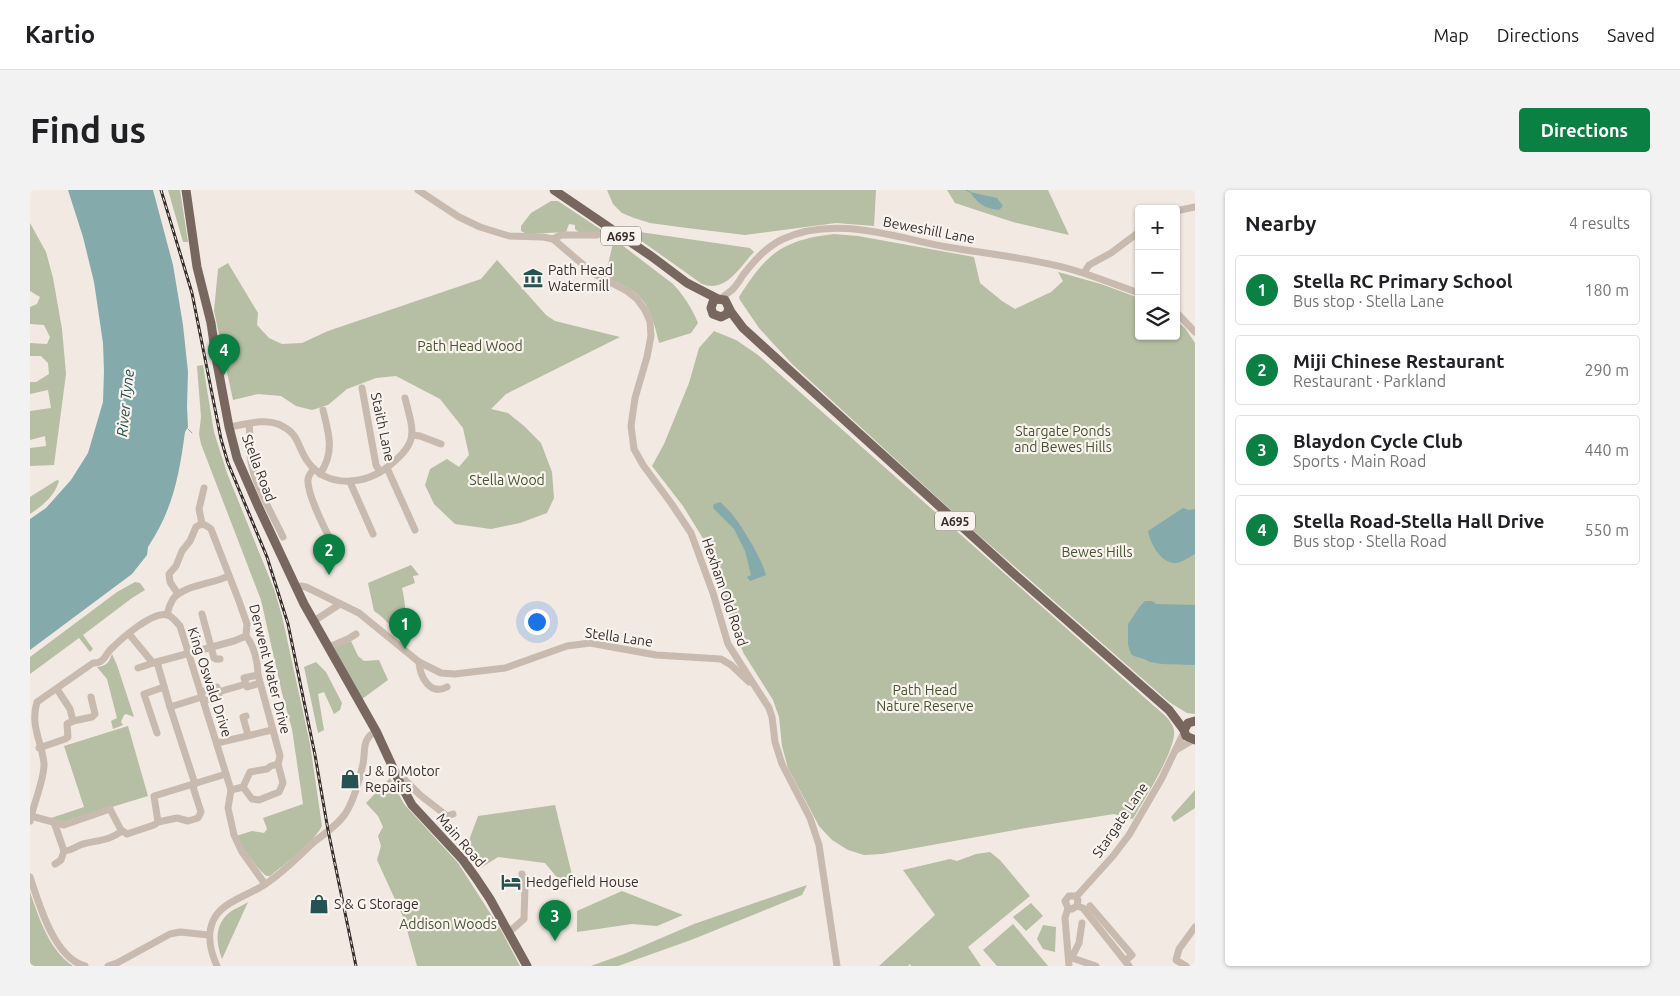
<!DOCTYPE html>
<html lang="en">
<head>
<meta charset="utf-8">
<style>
  :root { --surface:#fff; --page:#f2f2f2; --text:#202124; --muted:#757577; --line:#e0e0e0; --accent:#0b8043 }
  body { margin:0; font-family:Ubuntu,sans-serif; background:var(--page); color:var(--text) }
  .controls { position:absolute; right:15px; top:15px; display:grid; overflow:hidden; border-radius:5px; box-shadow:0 1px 4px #0004 }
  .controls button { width:45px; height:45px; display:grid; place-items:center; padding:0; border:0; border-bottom:1px solid var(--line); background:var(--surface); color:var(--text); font:25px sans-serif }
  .you { position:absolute; left:506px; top:431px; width:18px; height:18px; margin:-12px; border:4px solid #fff; border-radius:50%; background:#1a73e8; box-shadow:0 0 0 8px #1a73e833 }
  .badge { display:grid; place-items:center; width:32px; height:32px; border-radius:50%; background:var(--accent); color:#fff; font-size:16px; font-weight:700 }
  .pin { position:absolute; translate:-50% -41px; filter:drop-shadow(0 1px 2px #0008) }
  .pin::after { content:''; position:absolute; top:26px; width:18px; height:15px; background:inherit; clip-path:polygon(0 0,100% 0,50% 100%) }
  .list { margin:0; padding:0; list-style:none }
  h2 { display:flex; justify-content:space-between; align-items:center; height:65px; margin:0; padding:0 20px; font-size:21px }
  h2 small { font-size:16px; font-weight:400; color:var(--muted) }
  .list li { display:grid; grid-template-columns:32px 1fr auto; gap:15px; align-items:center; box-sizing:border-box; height:70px; margin:0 10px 10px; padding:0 10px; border:1px solid var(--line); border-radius:5px }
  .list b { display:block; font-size:19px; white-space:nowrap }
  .list p { margin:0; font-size:16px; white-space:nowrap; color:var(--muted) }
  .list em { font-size:16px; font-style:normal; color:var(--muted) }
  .icon { flex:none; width:28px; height:28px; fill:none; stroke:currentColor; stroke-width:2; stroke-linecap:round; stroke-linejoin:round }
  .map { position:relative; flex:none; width:1165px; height:776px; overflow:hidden; border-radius:5px }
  header { display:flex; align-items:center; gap:30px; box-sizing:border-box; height:70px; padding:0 25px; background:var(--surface); border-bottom:1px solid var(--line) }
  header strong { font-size:24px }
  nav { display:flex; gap:28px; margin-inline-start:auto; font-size:18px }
  .intro { display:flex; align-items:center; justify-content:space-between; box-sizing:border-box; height:120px; padding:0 30px }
  h1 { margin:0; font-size:35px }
  .button { padding:12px 22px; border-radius:5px; background:var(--accent); color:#fff; font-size:18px; font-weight:700 }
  main { display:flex; gap:30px; padding:0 30px }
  aside { flex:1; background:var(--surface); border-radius:5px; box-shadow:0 1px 4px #0004 }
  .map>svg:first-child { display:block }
  .green { fill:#b6bea3 }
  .water { fill:#84aaab }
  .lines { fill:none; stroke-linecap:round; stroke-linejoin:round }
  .stream { stroke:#84aaab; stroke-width:1 }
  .minor { stroke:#c8baae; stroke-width:7 }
  .major { stroke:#77675f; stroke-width:9 }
  .rail-casing { stroke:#382f2c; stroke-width:3 }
  .rail { stroke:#f9f3ee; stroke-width:1; stroke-dasharray:4; stroke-linecap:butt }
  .labels { text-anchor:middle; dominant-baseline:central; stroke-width:4.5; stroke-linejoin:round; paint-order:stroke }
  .shield { fill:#f9f3ee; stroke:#726a66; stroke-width:1 }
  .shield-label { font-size:12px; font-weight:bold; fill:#382f2c }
  .street-label { font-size:14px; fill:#382f2c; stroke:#f9f3ee }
  .poi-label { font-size:14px; fill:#382f2c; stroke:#f9f3ee; text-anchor:start }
  .park-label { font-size:14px; fill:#485332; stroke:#f9f3ee }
  .water-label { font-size:15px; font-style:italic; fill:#265254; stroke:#f9f3ee }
</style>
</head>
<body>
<header>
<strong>Kartio</strong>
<nav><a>Map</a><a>Directions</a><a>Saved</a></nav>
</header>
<div class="intro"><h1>Find us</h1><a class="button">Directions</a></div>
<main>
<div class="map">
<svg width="1165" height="776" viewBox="0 0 1165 776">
  <rect width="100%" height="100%" fill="#f1e9e2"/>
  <g class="green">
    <path d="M138 0H150L158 52H153Z"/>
    <path d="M577 0H846L844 36 806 33 715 45 657 38 620 33 604 28 592 23 583 14Z"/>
    <path d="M917 0H1018L1039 45 983 32 925 13Z"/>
    <path d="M521 11H528L576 43 549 42 545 39V35L539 34 536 42 497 44 491 41V36L501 23Z"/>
    <path d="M0 33 16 62 23 88 32 139 36 184 24 275 0 276V258L16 256 15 246 0 250V221L21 218 18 200 0 204V192H6L19 184 18 173 11 166H0V153L17 154 20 147 14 135 0 134V117L7 114 10 107 0 101Z"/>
    <path d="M596 40 720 58 724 62C709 78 696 103 672 94Z"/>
    <path d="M804 44 828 46 944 67 950 93 972 111 985 119 1021 102 1033 91 1028 82 1071 94 1109 108V146H1146V130L1155 138 1165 153V524L1157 523 1139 512 936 334 762 174 729 138 710 110 709 107C736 64 752 50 804 44Z"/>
    <path d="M584 49 643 94C654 106 662 118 668 133L661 143 629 153C620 113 614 103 575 87Z"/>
    <path d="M467 70 516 125 525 131 590 147 476 204 461 219 478 223 494 236 511 253 522 282 524 308 517 323 490 333 461 339 425 334 404 314 395 295 400 279 417 269 429 277 439 265 433 238 410 209 366 186 346 188 317 199 298 215 282 220 266 216 251 206 228 204 203 210 184 121 188 79 198 73 228 123 227 135 239 148 252 154 272 153 298 141 451 89Z"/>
    <path d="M684 141 706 150 728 165 1124 516C1131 522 1142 530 1144 540 1147 559 1113 611 1103 629L1084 624 996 638 852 664 834 665 818 660 802 650 789 636 758 578 752 556 749 527 743 510 714 464 704 442 692 398 677 355 653 316 622 276 634 254 659 193 669 158Z"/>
    <path d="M173 175 184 242 197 283 244 399 252 426 280 554 292 636C284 652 255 674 240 686H237C230 683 210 654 206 646L222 641 234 643 237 639 233 628 273 614 262 539 252 503 231 410 171 254 169 244 171 227 167 176Z"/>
    <path d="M27 290 29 291C24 307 13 315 0 324V307Z"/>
    <path d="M381 375 389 385 383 386 385 393 372 398C375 412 378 426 370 438L376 447C363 442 356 428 344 421L338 393Z"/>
    <path d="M105 392 110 393 115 400 102 408 53 445 63 459 60 462 49 448 0 484V467L87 402Z"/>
    <path d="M321 451 328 466 334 471 349 470 358 490 332 509 302 458Z"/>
    <path d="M82 464 87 475 104 527 96 524 94 525 91 532 93 535 83 539 81 531 87 528 77 489 67 477C76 476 79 473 82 464Z"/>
    <path d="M286 472 296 482 312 513 310 520 304 524 294 502 288 504 294 540 288 543 274 477Z"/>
    <path d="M98 536 118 606 33 632 21 628 54 617 34 556Z"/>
    <path d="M360 588 374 614 428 673 471 740 490 776H387L374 729 347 670 351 656 348 646 353 637 348 626 336 613Z"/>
    <path d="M1165 600V618L1144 632 1141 627Z"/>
    <path d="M525 615 544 693 535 697 515 673 468 667 449 679 426 653H438L448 626Z"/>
    <path d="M960 662 970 670 1000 706 938 757 951 776H881L880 774 878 776H849L905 725 873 680 920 669 927 671 946 664Z"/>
    <path d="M777 695 772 705 661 750 588 776H561L594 764 664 734Z"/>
    <path d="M592 701 653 725 627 736 602 734 547 742V721Z"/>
    <path d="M0 702C9 728 19 760 43 776H0Z"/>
    <path d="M218 712 192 769C186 752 184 735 200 722 206 718 212 716 218 712Z"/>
    <path d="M1001 713 1013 726 996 741 983 727Z"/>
    <path d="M983 734 1018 776H967L953 760Z"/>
    <path d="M1013 735 1026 737 1025 762 1013 759 1007 749Z"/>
  </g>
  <g class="water">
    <path d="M38 0H123L143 75 153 135 158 182 157 217 158 237 155 242C149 286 143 319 118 357L117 365 102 384 0 460V329L16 318 41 290 58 263 73 212 74 181 73 153 64 92 53 47Z"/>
    <path d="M940 2 967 8 973 16 969 20C954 18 948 14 940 2Z"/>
    <path d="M690 312C706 326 712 338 723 356 728 366 733 374 736 385L720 391 717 387 721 385 715 361 704 339 683 318 684 314Z"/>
    <path d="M1153 318 1159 320 1165 319V364C1159 367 1153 372 1146 373 1131 374 1120 353 1118 341Z"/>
    <path d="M1115 411H1122L1126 414 1165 415V475L1132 474 1120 472 1114 469 1104 466 1101 464 1098 455V434L1111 415Z"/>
  </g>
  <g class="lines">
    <g class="stream">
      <path d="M936 0 940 2"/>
      <path d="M158 239 162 243"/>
    </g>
    <g class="minor">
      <path d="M388 0 429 27 450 37 479 46 513 47 523 49 564 84 597 101 607 109 615 120 620 131 621 146 617 167 605 208 601 236 604 259 613 275 641 313 661 343 683 403 698 454 739 518 742 527 745 552 752 574 780 628 789 655 807 776"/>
      <path d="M1146 21 1165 17"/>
      <path d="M523 49 531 45H567"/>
      <path d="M1054 83 1059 75 1081 63 1109 42"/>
      <path d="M690 109C694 106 698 103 702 100 706 96 710 90 713 85 724 71 736 57 753 49 805 25 863 47 917 57 958 64 1000 68 1040 79 1064 86 1086 95 1109 103"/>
      <path d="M1146 122 1165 142"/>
      <path d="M332 198 346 275 350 282"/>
      <path d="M219 234C221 247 218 259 221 272 226 297 242 324 253 347"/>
      <path d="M199 237C214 235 233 228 248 234 271 244 266 256 278 272 298 299 336 295 360 275 390 251 383 241 375 208"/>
      <path d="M383 245 390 246 411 254"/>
      <path d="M357 278 385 340"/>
      <path d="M284 279C281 283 278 285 278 290 277 306 298 345 306 361L307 369"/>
      <path d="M290 284C305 262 299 244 293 220"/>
      <path d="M320 292 343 344"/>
      <path d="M172 334 169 319 174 298"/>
      <path d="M266 398 271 396 276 397 329 423 389 472 411 483 425 484 475 478 537 456 560 453 626 465 691 469 701 475 719 492"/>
      <path d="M148 404 140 392 139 384 146 376 152 361 160 351 166 337C172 332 176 335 181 339L209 411 217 434 216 446C224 455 228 473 228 485L250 566 248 574 253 593 249 602 229 610 222 609 213 597"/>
      <path d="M172 424 184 468 186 469H190"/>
      <path d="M137 425C138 420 140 414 143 409 153 395 184 394 198 386"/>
      <path d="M284 431 310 414"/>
      <path d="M99 444 123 473 204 451 216 446"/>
      <path d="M299 457 318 449 326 444"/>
      <path d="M127 472 140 517"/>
      <path d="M389 472C390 487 400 506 417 497"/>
      <path d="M108 478 123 473"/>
      <path d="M228 485 214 488 217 497 230 493"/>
      <path d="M171 502 187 497 188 502 216 494"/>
      <path d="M174 511 189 506 188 502"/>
      <path d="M216 526 213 527 218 545"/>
      <path d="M43 531 62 527 65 524 61 507"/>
      <path d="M127 543 114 504 134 497"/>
      <path d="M187 553 242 540"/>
      <path d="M9 558 35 549 38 547 37 534 43 531 40 519 27 499"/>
      <path d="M1146 560 1163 550"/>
      <path d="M366 581 390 605 417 626 423 624"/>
      <path d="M201 600 213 597 220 582 237 579 241 576 248 574"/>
      <path d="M1 626 34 635 80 619 91 640 97 644 124 635 128 632 124 606 196 584"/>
      <path d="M0 631C3 615 15 588 14 573 11 550 0 535 7 512L63 473C74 473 75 466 80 460 91 449 123 420 138 425 143 427 146 432 150 436L201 600 198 618 204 645 212 662 235 694"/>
      <path d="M24 632 34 661C44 660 44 657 53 654 68 650 79 651 92 641"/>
      <path d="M128 632 147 628 158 631 168 628 171 622 163 597 165 594 140 517 172 507"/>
      <path d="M25 674 31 670 34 661"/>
      <path d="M0 687C9 714 24 768 55 776"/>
      <path d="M1046 707 1083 666 1099 645 1132 588 1154 542"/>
      <path d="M1047 716 1053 718 1099 776"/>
      <path d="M1060 716 1102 765 1095 771"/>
      <path d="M1038 718 1042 719 1047 716 1048 710 1045 706H1039L1035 711 1038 718 1035 728 1039 776"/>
      <path d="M479 742 494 729 495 696 492 684"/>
      <path d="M1039 767 1066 776"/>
      <path d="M1042 767 1049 753 1052 733"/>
      <path d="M78 776 87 773 140 744 150 742 179 745"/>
      <path d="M187 776C177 754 175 730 197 715 209 707 223 702 234 695 253 683 268 667 284 652 294 644 308 635 315 624 323 613 330 588 333 574 336 559 331 550 346 541"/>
      <path d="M1156 776 1146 770 1149 759 1165 737"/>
    </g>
    <g class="major">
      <path d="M156 0 167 77 181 133 187 173 199 237 207 268 228 316 274 414 346 541 371 595 382 615 433 670 446 688 460 709 497 776"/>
      <path d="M524 0 621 66 657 93 688 109"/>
      <path d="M699 118 697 124 691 127 683 124 681 118 683 112 686 109 695 110 701 122 713 138 983 383 1139 520 1154 540"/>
      <path d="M1165 531 1158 533 1154 540 1156 546 1165 550"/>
    </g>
    <defs>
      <path id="rail" d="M131 0 162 103 191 249 198 273 237 367 258 434 285 565 298 640 326 776"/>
    </defs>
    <use href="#rail" class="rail-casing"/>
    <use href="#rail" class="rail"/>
  </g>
  <defs>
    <symbol id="museum-bare" viewBox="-9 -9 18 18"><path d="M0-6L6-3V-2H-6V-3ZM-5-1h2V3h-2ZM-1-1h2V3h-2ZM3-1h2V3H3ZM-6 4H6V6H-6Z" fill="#265254" stroke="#f9f3ee" stroke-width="2.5" paint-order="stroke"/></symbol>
    <symbol id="shop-bare" viewBox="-9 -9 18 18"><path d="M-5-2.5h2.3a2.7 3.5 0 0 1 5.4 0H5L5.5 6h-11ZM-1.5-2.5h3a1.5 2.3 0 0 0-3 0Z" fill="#265254" stroke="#f9f3ee" stroke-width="2.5" paint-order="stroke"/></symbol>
    <symbol id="hotel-bare" viewBox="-9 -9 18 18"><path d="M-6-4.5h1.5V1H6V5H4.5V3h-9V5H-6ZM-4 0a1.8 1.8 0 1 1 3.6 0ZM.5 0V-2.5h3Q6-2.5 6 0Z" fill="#265254" stroke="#f9f3ee" stroke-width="2.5" paint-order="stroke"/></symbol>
  </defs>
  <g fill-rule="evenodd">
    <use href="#museum-bare" x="489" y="74" width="28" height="28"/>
    <use href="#shop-bare" x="306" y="575" width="28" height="28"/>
    <use href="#hotel-bare" x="467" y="678" width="28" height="28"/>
    <use href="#shop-bare" x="275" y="700" width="28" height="28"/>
  </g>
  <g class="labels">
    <g class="shield">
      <rect x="571" y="36.5" width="40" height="19" rx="4"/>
      <rect x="905" y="321.5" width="40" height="19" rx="4"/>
    </g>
    <g class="shield-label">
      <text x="591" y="46">A695</text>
      <text x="925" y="331">A695</text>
    </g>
    <g class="street-label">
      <text transform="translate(899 40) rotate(11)">Beweshill Lane</text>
      <text transform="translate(353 237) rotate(78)">Staith Lane</text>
      <text transform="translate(229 278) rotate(69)">Stella Road</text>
      <text transform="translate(695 402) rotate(71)">Hexham Old Road</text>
      <text transform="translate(589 447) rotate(8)">Stella Lane</text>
      <text transform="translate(240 479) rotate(76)">Derwent Water Drive</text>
      <text transform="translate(180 492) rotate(72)">King Oswald Drive</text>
      <text transform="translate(1090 630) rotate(-56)">Stargate Lane</text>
      <text transform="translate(431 650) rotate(49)">Main Road</text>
    </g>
    <g class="poi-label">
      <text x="518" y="80">Path Head<tspan x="518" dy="16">Watermill</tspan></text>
      <text x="335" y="581">J &amp; D Motor<tspan x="335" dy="16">Repairs</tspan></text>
      <text x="496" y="692">Hedgefield House</text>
      <text x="304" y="714">S &amp; G Storage</text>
    </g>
    <g class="park-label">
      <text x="440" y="156">Path Head Wood</text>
      <text x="1033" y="241">Stargate Ponds<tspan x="1033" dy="16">and Bewes Hills</tspan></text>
      <text x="477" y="290">Stella Wood</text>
      <text x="1067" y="362">Bewes Hills</text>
      <text x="895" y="500">Path Head<tspan x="895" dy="16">Nature Reserve</tspan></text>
      <text x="418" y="734">Addison Woods</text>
    </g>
    <g class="water-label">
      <text transform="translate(95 213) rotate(-84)">River Tyne</text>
    </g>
  </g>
</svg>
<div class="controls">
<button>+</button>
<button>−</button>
<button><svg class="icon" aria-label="layers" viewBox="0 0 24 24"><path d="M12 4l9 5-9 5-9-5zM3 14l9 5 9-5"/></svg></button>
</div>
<div class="you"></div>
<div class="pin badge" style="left:375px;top:459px">1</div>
<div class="pin badge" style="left:299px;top:385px">2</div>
<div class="pin badge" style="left:525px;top:751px">3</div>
<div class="pin badge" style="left:194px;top:185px">4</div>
</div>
<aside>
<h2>Nearby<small>4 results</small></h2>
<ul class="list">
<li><span class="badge">1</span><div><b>Stella RC Primary School</b><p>Bus stop · Stella Lane</p></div><em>180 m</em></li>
<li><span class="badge">2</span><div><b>Miji Chinese Restaurant</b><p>Restaurant · Parkland</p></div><em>290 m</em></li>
<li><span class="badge">3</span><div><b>Blaydon Cycle Club</b><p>Sports · Main Road</p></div><em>440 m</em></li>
<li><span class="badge">4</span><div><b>Stella Road-Stella Hall Drive</b><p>Bus stop · Stella Road</p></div><em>550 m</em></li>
</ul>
</aside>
</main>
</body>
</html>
